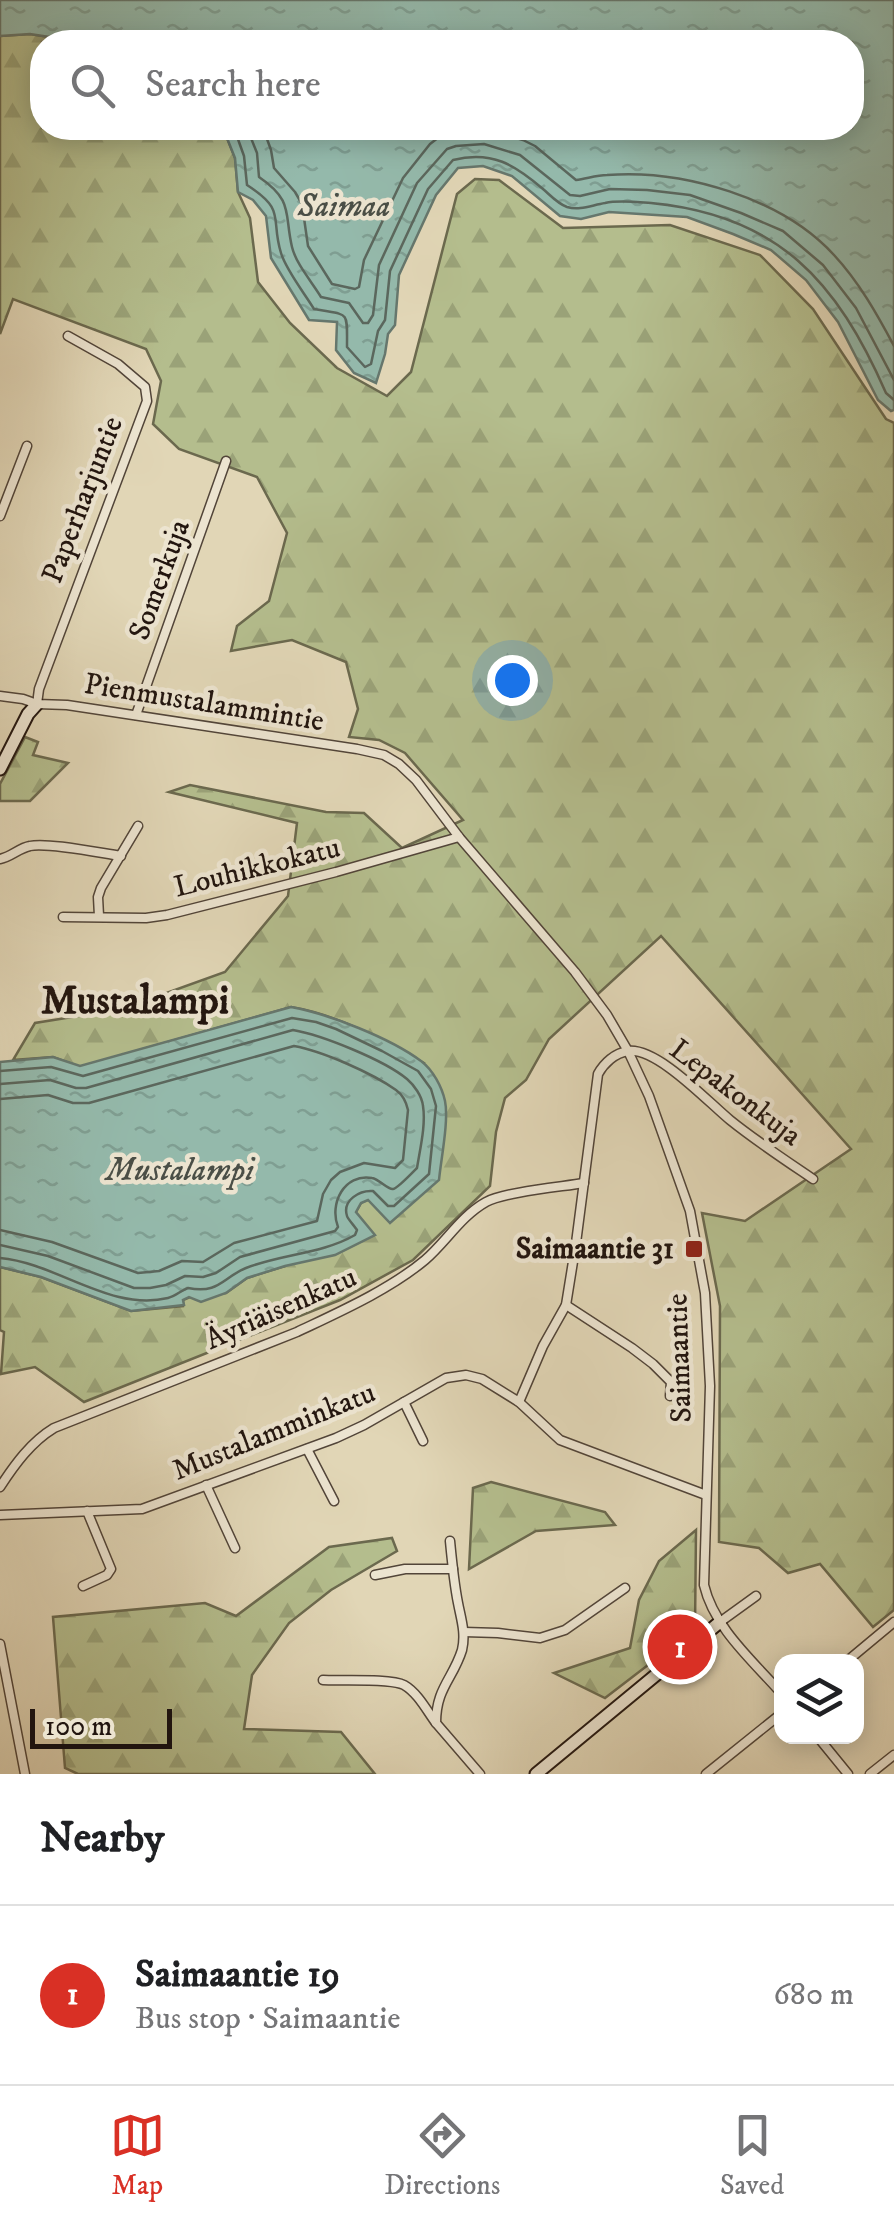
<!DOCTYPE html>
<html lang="en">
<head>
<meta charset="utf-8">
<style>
  :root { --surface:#fff; --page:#f6f6f6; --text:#202124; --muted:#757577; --line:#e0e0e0; --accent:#d93025 }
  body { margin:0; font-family:"IM FELL DW Pica",serif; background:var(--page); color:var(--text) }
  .controls { position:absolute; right:30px; bottom:30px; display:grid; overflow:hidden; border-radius:20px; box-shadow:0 5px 25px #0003 }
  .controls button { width:90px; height:90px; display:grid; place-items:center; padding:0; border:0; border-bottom:2px solid var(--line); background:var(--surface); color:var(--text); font:50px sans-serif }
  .scale { position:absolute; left:30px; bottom:25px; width:142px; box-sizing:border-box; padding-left:10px; border:5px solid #22150f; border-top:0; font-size:28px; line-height:35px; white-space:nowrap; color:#22150f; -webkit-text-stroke:8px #ece4d0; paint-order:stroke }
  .you { position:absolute; left:512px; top:680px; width:35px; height:35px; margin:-25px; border:8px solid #fff; border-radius:50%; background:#1a73e8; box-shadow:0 0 0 15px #1a73e833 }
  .badge { display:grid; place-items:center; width:65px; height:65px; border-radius:50%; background:var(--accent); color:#fff; font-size:32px; font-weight:700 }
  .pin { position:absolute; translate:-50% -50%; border:5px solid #fff; box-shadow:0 2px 10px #0006 }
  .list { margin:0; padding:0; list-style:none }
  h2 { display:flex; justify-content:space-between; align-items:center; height:130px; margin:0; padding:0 40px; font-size:42px }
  h2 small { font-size:32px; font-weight:400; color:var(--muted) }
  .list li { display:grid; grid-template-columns:65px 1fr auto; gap:30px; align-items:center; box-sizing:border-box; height:180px; padding:0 40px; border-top:2px solid var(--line) }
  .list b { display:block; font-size:38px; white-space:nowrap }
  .list p { margin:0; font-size:32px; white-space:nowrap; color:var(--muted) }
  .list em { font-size:32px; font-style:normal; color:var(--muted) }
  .icon { flex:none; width:55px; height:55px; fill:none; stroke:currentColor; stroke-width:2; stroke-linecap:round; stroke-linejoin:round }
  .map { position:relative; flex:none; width:894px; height:1774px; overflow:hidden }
  .search { position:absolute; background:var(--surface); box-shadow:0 5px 25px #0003; left:30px; right:30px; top:30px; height:110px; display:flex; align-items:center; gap:25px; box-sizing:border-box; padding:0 35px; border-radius:40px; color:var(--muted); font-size:38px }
  .sheet { height:310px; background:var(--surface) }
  nav { display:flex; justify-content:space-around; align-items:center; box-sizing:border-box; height:140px; border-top:2px solid var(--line); background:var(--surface); font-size:28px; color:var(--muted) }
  nav a { display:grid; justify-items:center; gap:5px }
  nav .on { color:var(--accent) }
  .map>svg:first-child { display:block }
  .forest { fill:url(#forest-firs); stroke:#6b694e; stroke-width:2.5 }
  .water { fill:url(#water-ripples); stroke:#66776d; stroke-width:2.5 }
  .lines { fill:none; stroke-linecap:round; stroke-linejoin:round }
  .shore { stroke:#5b675d; stroke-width:2.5 }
  .street-casing { stroke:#524539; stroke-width:11 }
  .secondary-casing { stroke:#22150f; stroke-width:15 }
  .street { stroke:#ece4d0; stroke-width:8 }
  .secondary { stroke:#ece4d0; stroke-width:11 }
  .poi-dot { fill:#8f2418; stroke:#ece4d0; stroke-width:4 }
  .labels { text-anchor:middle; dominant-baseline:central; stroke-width:9; stroke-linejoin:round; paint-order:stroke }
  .street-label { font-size:30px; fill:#22150f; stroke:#ece4d0 }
  .poi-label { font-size:30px; font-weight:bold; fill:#22150f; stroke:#ece4d0; text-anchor:end }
  .water-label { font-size:32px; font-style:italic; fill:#4a4e46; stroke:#ece4d0 }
  .district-label { font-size:40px; font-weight:bold; fill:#22150f; stroke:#ece4d0 }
</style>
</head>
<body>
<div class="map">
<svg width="894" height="1774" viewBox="0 0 894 1774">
  <defs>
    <pattern id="forest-firs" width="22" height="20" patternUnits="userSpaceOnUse" patternTransform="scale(2.5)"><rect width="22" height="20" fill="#b4bd8d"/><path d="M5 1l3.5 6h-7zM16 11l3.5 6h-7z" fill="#9aa278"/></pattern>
    <pattern id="water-ripples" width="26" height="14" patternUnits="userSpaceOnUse" patternTransform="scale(2.5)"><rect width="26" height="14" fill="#94b9ab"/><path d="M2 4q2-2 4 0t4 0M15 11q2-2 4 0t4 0" fill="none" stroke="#7f9e92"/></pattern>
  </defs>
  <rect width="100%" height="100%" fill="#e1d6b6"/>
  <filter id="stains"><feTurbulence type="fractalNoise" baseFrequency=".002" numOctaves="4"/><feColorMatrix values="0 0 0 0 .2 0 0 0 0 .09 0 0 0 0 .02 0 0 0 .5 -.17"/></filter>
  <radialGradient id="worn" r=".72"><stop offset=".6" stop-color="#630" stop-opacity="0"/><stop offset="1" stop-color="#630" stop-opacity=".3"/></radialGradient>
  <g class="forest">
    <path d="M30 34 82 42H42V128H223L235 158 238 192 250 218 258 282 290 323 337 368 387 396 411 372 457 194 475 179 499 180 563 228 670 225 760 255 813 309 886 419 894 423V1610L873 1627 820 1564 788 1573 759 1548 719 1542 720 1306 702 1213 745 1221 851 1149 661 936 549 1039 526 1080 505 1098 496 1132 490 1186 413 1260 340 1300 84 1402 35 1367 1 1374 4 1332 0 1330V1267L41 1277 131 1311 183 1306V1300L190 1297 226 1293 247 1278 285 1266 356 1212 361 1203 369 1199 424 1063C381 1039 339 1015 291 1007L80 1067 53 1057 13 1060 35 1023 122 1009 225 972 288 896 297 823 169 792 190 785 326 812 364 813 402 848 463 820 405 753 379 740 349 737 358 709 346 662 292 640 231 651 237 626 269 601 287 533 257 477 179 449 153 424 161 381 146 349 13 299 0 334V36Z"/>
    <path d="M25 737 38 742 33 755 68 763 30 801H0V784Z"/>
    <path d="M491 1482 605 1512 615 1525 536 1531 469 1569 473 1488Z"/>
    <path d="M696 1530 695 1629 605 1698 554 1673 630 1648 639 1600 659 1561Z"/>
    <path d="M392 1538 397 1551 331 1590 289 1623 252 1675 244 1729 341 1732 375 1774H78L65 1768 53 1617 205 1603 236 1616 329 1547Z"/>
  </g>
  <g class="water">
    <path d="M0 0H894V410L891 411 878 400 838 322 806 280 771 250 733 234 687 217 609 212 581 219 560 216 512 176 483 166 458 168 436 195 399 275 395 325 388 334 385 354 376 383 354 373 336 350 337 322 309 320 271 258 266 216 253 200 238 192 235 158 223 128H852V42H82L30 34 0 36Z"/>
    <path d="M291 1007C329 1014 390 1038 421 1061 433 1070 442 1087 445 1101 449 1120 441 1159 439 1180L390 1223 368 1200 361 1203 356 1212 375 1235 335 1255 285 1266 247 1278 226 1293 201 1302 189 1297 183 1300 184 1305 131 1311 41 1277 0 1267V1062L53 1057 80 1066Z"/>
  </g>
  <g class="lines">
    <g class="shore">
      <path d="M234 128 244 156 247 185C287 211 270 217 281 253 286 270 305 294 314 309 350 316 347 309 347 347L365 367 371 364 378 331 385 320 390 271 428 189 453 160C492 150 515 165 543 189 550 195 558 204 567 207 580 211 592 205 605 203 619 200 636 202 651 203 778 215 837 281 886 393L894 400"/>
      <path d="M247 128 257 153 259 177C294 201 284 213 292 247 296 264 312 282 321 297L349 303 363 323H368L373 315 379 265 417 183 447 149 456 146 484 144 520 155 570 195 580 196 610 189 647 190 690 195 741 213 783 231 823 265 856 308 894 380"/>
      <path d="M263 128 271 150 274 168 295 192 302 204 308 246 332 284 355 289 359 287 364 260 403 178 430 144 443 134 454 131 485 129 523 140 535 146 576 180C586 179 596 175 607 175 683 169 782 198 834 255 859 282 877 314 894 346"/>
      <path d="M0 1071 51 1067 83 1076 292 1018 316 1022 336 1029 382 1051 418 1071 431 1089 436 1106 429 1174 394 1206H388L373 1191C360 1190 342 1200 347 1216 347 1218 356 1228 357 1230L355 1235C322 1254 281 1254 246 1268 222 1278 219 1294 188 1288 180 1291 176 1296 168 1298 110 1312 57 1263 0 1258"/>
      <path d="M0 1084 50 1080 76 1088H86L293 1030C322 1035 384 1060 407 1079 414 1085 422 1096 423 1106 426 1125 420 1149 417 1168 414 1171 397 1189 393 1189 388 1190 379 1179 372 1178 344 1173 329 1204 338 1227L335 1231 240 1257 216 1273 203 1277 185 1276 166 1285 150 1288H134L48 1256 0 1245"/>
      <path d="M0 1099 48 1095 73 1103H89L294 1046C322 1051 372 1073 396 1090 403 1095 406 1101 408 1110L403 1160 395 1168 364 1163 340 1172 331 1180 323 1194 317 1221 234 1243 203 1262 182 1261 159 1271 138 1273 52 1242 0 1230"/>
    </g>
    <defs>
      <g id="street">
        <path d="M0 516 27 446"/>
        <path d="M0 696 23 699 37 704 67 705 357 749 384 755 399 764 416 780 459 837 575 972 607 1015 628 1051 649 1096 690 1211 705 1293 710 1386 704 1585C714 1628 753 1661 782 1694"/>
        <path d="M37 704 39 689 147 401 145 387 118 364 68 336"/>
        <path d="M136 715 226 461"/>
        <path d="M0 859C11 857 19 848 30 846 47 842 100 853 121 856"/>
        <path d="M99 916 98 897 101 888 138 826"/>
        <path d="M63 917 146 918 167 915 336 872 459 837"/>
        <path d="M566 1305 632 1348 653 1364 671 1382 670 1396"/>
        <path d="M404 1402 423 1441"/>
        <path d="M519 1402 543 1346 566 1305 576 1243 598 1074C604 1063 615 1053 628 1051 657 1047 708 1102 730 1120 756 1141 785 1160 813 1179"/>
        <path d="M307 1449 334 1501"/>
        <path d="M206 1485 235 1548"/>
        <path d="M0 1487C15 1464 31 1442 54 1428L297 1332C339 1312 389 1290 425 1260 446 1242 461 1216 486 1202 505 1192 560 1187 584 1183"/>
        <path d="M0 1515 142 1509 336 1438 364 1425 446 1378 466 1375 482 1379 519 1402 560 1440 706 1495"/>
        <path d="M450 1541C452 1562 454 1583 458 1603 461 1619 466 1633 462 1650 453 1679 436 1688 436 1723L480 1774"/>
        <path d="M375 1575 405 1569H453"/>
        <path d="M83 1586 107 1575 111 1569 87 1511"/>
        <path d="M720 1622 756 1596"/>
        <path d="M464 1632 498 1633 540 1638 565 1630 625 1588"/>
        <path d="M0 1644 25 1774"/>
        <path d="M846 1662 894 1622"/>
        <path d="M323 1680C341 1681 391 1678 404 1685 418 1693 427 1711 436 1723"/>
        <path d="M817 1736 848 1774"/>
        <path d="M706 1774 782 1713"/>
        <path d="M870 1774 894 1755"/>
      </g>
      <g id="secondary">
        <path d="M0 769 28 714 37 704"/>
        <path d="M536 1774 720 1622"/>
      </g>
    </defs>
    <use href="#street" class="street-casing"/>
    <use href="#secondary" class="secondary-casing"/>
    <use href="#street" class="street"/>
    <use href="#secondary" class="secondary"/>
  </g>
  <rect class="poi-dot" x="684" y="1239" width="20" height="20" rx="5"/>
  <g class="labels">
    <g class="street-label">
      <text transform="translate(83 500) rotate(-69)">Paperharjuntie</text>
      <text transform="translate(160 580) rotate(-70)">Somerkuja</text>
      <text transform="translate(204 703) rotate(9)">Pienmustalammintie</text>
      <text transform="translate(257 868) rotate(-14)">Louhikkokatu</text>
      <text transform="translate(735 1093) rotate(37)">Lepakonkuja</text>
      <text transform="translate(281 1309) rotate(-24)">Äyriäisenkatu</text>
      <text transform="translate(680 1358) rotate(-92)">Saimaantie</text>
      <text transform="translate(274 1432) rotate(-22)">Mustalamminkatu</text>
    </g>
    <g class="poi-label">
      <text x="674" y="1249">Saimaantie 31</text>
    </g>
    <g class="water-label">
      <text x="344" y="207">Saimaa</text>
      <text x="180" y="1171">Mustalampi</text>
    </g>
    <g class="district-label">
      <text x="135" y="1002">Mustalampi</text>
    </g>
  </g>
  <rect width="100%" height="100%" filter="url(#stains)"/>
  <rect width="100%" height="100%" fill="url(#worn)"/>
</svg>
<div class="controls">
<button><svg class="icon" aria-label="layers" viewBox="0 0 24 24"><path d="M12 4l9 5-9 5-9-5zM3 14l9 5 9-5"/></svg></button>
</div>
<div class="scale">100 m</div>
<div class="you"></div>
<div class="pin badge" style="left:680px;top:1647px">1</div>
<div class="search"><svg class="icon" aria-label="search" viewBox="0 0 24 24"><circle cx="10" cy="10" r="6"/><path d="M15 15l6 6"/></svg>Search here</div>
</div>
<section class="sheet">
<h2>Nearby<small></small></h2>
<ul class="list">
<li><span class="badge">1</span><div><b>Saimaantie 19</b><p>Bus stop · Saimaantie</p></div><em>680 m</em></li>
</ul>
</section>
<nav>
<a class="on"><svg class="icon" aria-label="map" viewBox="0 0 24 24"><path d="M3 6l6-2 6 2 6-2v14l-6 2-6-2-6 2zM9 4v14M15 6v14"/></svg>Map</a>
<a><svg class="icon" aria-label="directions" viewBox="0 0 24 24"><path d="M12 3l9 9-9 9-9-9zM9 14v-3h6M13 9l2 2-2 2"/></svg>Directions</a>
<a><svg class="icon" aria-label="saved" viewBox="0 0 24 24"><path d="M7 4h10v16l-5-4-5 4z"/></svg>Saved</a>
</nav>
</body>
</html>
